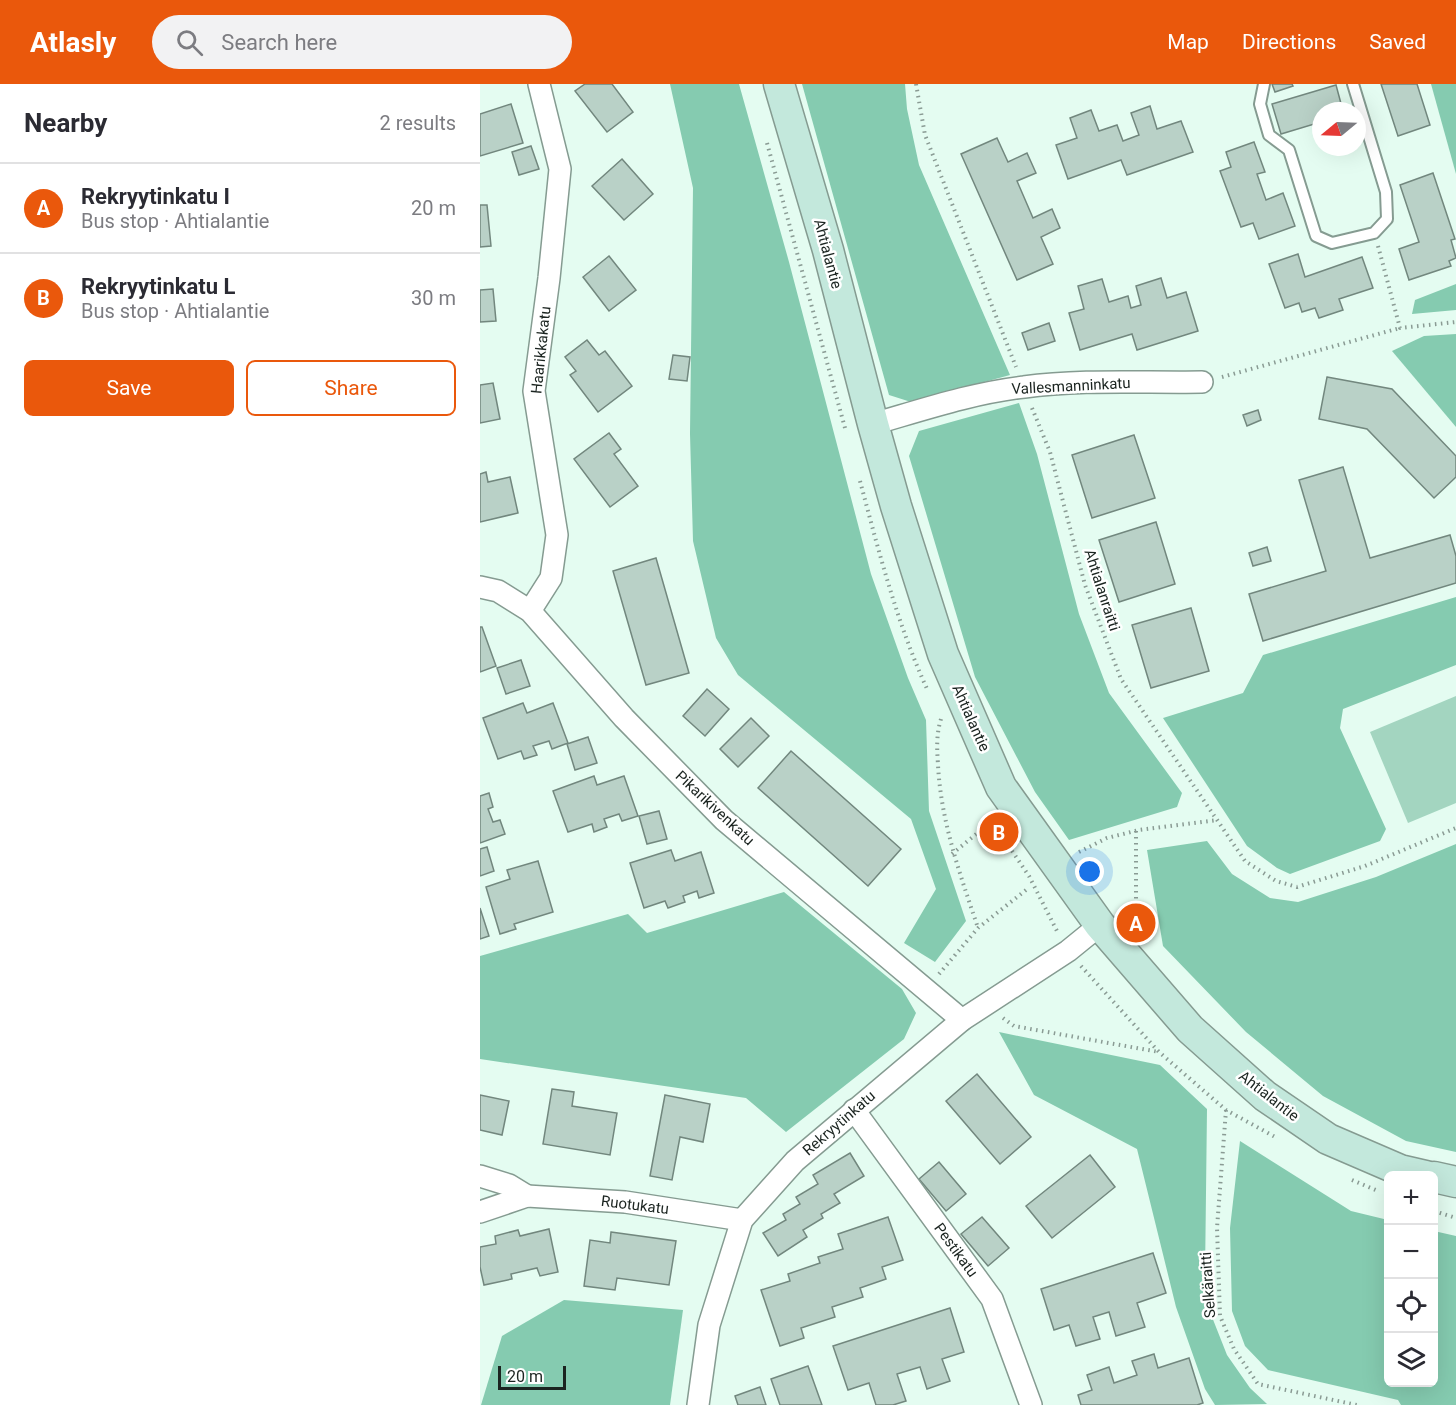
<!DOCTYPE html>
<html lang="en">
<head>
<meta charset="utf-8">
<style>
  :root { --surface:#fff; --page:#f2f2f3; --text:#2b2b33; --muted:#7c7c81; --line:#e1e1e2; --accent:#ea580c }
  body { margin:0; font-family:Roboto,sans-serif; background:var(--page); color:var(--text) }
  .controls { position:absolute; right:18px; bottom:18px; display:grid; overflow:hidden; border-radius:9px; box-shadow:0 6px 24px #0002 }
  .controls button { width:54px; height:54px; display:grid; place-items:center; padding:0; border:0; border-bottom:2px solid var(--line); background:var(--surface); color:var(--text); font:30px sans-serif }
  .compass { position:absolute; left:832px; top:18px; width:54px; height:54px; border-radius:50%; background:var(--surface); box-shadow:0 6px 24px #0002; rotate:251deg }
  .scale { position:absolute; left:18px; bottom:15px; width:68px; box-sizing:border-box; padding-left:6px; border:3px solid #1b2420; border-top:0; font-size:16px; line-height:21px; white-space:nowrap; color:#1b2420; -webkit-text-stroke:4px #fff; paint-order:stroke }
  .you { position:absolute; left:610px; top:788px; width:21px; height:21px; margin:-15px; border:4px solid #fff; border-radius:50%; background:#1a73e8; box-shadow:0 0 0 9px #1a73e833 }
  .badge { display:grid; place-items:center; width:39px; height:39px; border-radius:50%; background:var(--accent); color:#fff; font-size:20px; font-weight:700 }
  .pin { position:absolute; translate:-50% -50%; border:3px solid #fff; box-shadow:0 2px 6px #0006 }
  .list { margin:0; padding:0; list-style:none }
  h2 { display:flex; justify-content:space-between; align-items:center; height:78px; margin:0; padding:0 24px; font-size:26px }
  h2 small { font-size:20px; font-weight:400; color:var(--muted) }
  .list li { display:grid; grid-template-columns:39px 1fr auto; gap:18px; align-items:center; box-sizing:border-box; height:90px; padding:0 24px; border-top:2px solid var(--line) }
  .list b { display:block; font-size:22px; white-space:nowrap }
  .list p { margin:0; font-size:20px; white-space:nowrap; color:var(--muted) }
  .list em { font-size:20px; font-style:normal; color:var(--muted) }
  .actions { display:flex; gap:12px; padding:18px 24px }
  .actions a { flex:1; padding:14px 0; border:2px solid var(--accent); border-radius:9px; text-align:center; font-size:21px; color:var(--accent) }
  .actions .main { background:var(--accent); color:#fff }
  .icon { flex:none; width:33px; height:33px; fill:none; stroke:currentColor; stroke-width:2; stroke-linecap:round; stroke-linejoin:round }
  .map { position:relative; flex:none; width:976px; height:1321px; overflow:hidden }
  header { display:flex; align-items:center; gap:36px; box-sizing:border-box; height:84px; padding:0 30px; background:var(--accent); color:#fff }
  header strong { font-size:28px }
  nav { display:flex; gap:33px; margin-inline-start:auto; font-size:21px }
  .search { width:420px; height:54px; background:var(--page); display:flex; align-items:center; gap:15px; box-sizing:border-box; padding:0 21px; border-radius:33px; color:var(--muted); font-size:22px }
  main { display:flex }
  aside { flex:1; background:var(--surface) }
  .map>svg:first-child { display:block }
  .green { fill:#a3d5c0 }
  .forest { fill:#85cbb0 }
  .building { fill:#b9d1c7; stroke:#72877e; stroke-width:1.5 }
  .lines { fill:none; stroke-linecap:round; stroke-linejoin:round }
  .lane-casing { stroke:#859b91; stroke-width:14 }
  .street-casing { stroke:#859b91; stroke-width:24 }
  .secondary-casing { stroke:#859b91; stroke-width:33 }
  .path { stroke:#8a9b94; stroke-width:4; stroke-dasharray:1.5 4.5; stroke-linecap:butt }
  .lane { stroke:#fff; stroke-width:10 }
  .street { stroke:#fff; stroke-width:21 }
  .secondary { stroke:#c3e8dc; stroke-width:30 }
  .labels { text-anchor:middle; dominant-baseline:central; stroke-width:5; stroke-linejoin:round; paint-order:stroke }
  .street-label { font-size:15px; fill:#1b2420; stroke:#fff }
</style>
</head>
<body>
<header>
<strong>Atlasly</strong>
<div class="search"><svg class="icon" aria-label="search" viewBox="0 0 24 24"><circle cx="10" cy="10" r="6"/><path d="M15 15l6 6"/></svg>Search here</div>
<nav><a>Map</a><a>Directions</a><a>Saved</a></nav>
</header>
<main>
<aside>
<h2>Nearby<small>2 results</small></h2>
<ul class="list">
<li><span class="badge">A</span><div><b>Rekryytinkatu I</b><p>Bus stop · Ahtialantie</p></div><em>20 m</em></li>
<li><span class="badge">B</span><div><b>Rekryytinkatu L</b><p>Bus stop · Ahtialantie</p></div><em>30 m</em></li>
</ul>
<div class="actions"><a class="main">Save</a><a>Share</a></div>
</aside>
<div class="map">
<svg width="976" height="1321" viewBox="0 0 976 1321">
  <rect width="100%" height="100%" fill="#e4fcf1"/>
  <path class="green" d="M976 612V719L928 739 890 648Z"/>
  <g class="forest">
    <path d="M190 0H259L309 178 391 490 428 594 446 636 449 727 486 837 455 878 424 859 456 805 431 735 258 591 236 554 213 457 210 350 213 104Z"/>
    <path d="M322 0H425L427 25 439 81 530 291 431 318 409 311Z"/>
    <path d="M951 0H976V90Z"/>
    <path d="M976 200V226L932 230 935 216Z"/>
    <path d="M976 250V343L912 267 944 252Z"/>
    <path d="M539 319 557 370 599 530 629 609 702 709 697 723 589 756 555 708 495 593 429 372 439 347Z"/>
    <path d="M976 513V581L863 625 860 644 906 745 900 757 810 790 797 784 767 762 683 634 763 609 783 571Z"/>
    <path d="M727 757 752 790 790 814 818 818 896 793 976 760V1068L926 1057 843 1012 766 948 683 862 667 766Z"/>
    <path d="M304 808 422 905 436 929 424 955 306 1048 266 1014 0 975V872L148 830 167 849Z"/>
    <path d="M519 948 680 981 727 1025 725 1193 732 1233 747 1271 770 1304 787 1320 735 1321 725 1305 696 1223 657 1065 554 1011Z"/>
    <path d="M760 1057 871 1127 908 1136V1298H954V1147L976 1152V1321H921L918 1316 788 1286 765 1262 752 1227 750 1144Z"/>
    <path d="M84 1216 203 1226 190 1321H1L22 1252Z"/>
  </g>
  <g class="building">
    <path d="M105 0H132L153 28 127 48 95 7Z"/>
    <path d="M792 0H812L813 2 795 8Z"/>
    <path d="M901 0H937L950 41 918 52Z"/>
    <path d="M856 1 863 27H841V38L801 50 792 20Z"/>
    <path d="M31 20 43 59 0 72V30Z"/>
    <path d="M670 22 677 45 701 37 713 68 647 91 641 76 588 95 576 61 597 54 590 34 611 26 619 47 637 41 643 57 659 51 651 29Z"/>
    <path d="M517 54 528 78 547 69 556 89 537 97 553 134 572 125 580 144 561 153 573 180 537 196 481 70Z"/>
    <path d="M774 58 785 88 777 90 786 116 803 109 815 142 779 155 773 139 761 143 740 87 751 83 746 68Z"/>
    <path d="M51 62 59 85 39 91 32 68Z"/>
    <path d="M142 75 173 110 144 136 112 102Z"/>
    <path d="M953 89 975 155 971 156 976 174 969 177 971 182 929 196 919 165 939 158 920 101Z"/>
    <path d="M0 121H7L11 162 0 163Z"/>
    <path d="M818 170 825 193 882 173 893 204 859 215 863 226 839 234 835 224 822 228 819 219 805 224 789 180Z"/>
    <path d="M129 172 156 206 129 227 103 193Z"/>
    <path d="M681 194 687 214 706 208 718 247 657 266 652 250 600 266 589 229 604 225 598 202 622 195 629 218 648 212 651 224 661 221 656 202Z"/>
    <path d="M13 205 16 237 0 238V206Z"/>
    <path d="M569 239 575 257 548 266 542 249Z"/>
    <path d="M107 256 119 271 125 267 152 302 118 328 90 291 96 287 85 273Z"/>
    <path d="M193 271 210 273 207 297 189 295Z"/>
    <path d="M847 293 912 305 976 372V393L954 414 887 345 839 335Z"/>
    <path d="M13 299 20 335 0 339V301Z"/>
    <path d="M778 326 781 336 767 342 763 331Z"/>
    <path d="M129 349 141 365 134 370 158 402 130 423 94 375Z"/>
    <path d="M654 351 675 414 612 434 592 371Z"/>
    <path d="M863 383 890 474 970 451 976 472V499L783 557 769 510 846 487 819 396Z"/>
    <path d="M6 388 8 398 30 393 38 429 0 438V390Z"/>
    <path d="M676 438 695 500 639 518 619 456Z"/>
    <path d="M787 463 791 477 773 482 769 469Z"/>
    <path d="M176 474 209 589 166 601 133 487Z"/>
    <path d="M711 524 729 587 671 604 652 541Z"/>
    <path d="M0 543H2L16 582 0 588Z"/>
    <path d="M41 576 50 602 26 610 17 584Z"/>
    <path d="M227 605 249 625 225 652 203 632Z"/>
    <path d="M43 619 47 629 73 619 88 659 72 665 69 657 53 662 57 671 44 675 41 667 18 675 3 634Z"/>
    <path d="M271 634 289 652 258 683 240 665Z"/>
    <path d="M108 653 117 679 95 686 87 660Z"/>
    <path d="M311 667 421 765 388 802 278 704Z"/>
    <path d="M114 692 117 701 144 692 158 732 142 737 139 730 124 735 127 743 114 748 112 740 88 748 73 707Z"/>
    <path d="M9 709 13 723 8 725 13 738 20 736 25 750 0 759V712Z"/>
    <path d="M179 727 187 755 167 760 159 732Z"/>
    <path d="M7 763 14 787 0 792V765Z"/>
    <path d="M191 766 195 777 221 768 234 809 219 814 217 807 203 812 205 818 188 824 185 817 164 824 150 779Z"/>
    <path d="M58 777 73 828 34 840 36 845 20 850 6 803 30 795 27 786Z"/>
    <path d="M0 824 9 852 0 855Z"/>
    <path d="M497 990 551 1053 520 1080 466 1017Z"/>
    <path d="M72 1005 94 1008 92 1022 137 1029 130 1071 63 1060Z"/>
    <path d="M0 1011 29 1017 22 1051 0 1046Z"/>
    <path d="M185 1011 230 1020 223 1058 200 1053 192 1096 170 1092Z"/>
    <path d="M370 1069 384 1092 354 1110 360 1119 341 1130 343 1134 323 1146 327 1153 298 1172 283 1149 306 1136 303 1130 320 1120 316 1113 338 1100 333 1091Z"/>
    <path d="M610 1071 635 1103 572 1154 546 1122Z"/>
    <path d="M459 1078 486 1110 466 1127 439 1095Z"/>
    <path d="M408 1133 423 1176 402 1183 406 1195 380 1204 383 1213 352 1223 355 1233 321 1244 324 1254 300 1262 281 1206 310 1197 308 1190 340 1179 338 1173 363 1165 358 1150Z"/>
    <path d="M502 1133 529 1164 508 1182 481 1150Z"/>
    <path d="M69 1145 78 1188 60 1192 57 1184 31 1190 32 1195 4 1201 0 1183V1163L16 1160 15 1152 38 1146 40 1152Z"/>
    <path d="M131 1148 196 1157 189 1201 137 1194 135 1206 104 1202 110 1156 130 1159Z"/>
    <path d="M673 1169 686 1209 657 1219 665 1243 636 1252 629 1228 613 1233 620 1255 596 1262 589 1241 574 1246 561 1205Z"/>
    <path d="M470 1224 484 1268 462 1275 470 1297 447 1305 440 1283 417 1290 426 1317 413 1321H396L389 1299 368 1306 353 1262Z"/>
    <path d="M674 1270 678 1284 709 1274 723 1319 717 1321H601L598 1311 612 1306 607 1291 629 1283 634 1299 657 1291 652 1277Z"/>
    <path d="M328 1282 342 1321H300L291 1295Z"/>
    <path d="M280 1303 286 1321H258L255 1312Z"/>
  </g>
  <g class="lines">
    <defs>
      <path id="lane" d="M784 0 780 20 789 51 809 66 836 152 852 159 894 149 907 135 906 108 873 0"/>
      <g id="street">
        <path d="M393 340C442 326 492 309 544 303 602 295 663 299 722 298"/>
        <path d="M0 503 18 507 50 527 144 634 244 736 482 936"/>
        <path d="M50 527 71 494 77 451 54 307 69 194 80 85 59 0"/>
        <path d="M374 1026 512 1215 551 1321"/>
        <path d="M0 1092 29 1101 47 1112"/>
        <path d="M0 1128 47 1112 145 1118 262 1136"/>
        <path d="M218 1321 229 1241 262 1136 315 1077 482 936 588 867 620 841"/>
      </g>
      <g id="secondary">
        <path d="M299 0 348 166 393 340 416 422 463 570 521 703 620 841 710 945 785 1012 848 1055 920 1086 946 1092"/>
        <path d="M954 1093 976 1098"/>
      </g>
    </defs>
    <use href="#lane" class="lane-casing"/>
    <use href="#street" class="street-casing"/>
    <use href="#secondary" class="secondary-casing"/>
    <g class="path">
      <path d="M436 0 445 51 536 283"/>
      <path d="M287 59 365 344"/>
      <path d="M898 162 920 244 976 238"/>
      <path d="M742 293 920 244"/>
      <path d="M552 324 570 368 605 501 641 595 765 777 796 797 817 803 885 782 976 744"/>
      <path d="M380 397C399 468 417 540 448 607"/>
      <path d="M461 635C456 651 457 665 458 681 461 738 480 790 498 844"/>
      <path d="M656 747V839"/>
      <path d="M532 767 549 792 578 849"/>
      <path d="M599 768 627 754 659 746 738 736"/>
      <path d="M472 770 512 737"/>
      <path d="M601 882 679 968 746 1026 797 1054"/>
      <path d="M459 890 498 844 546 806"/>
      <path d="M523 934 534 942 679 968"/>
      <path d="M746 1026 737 1144 740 1232 754 1265 778 1300 877 1321"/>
      <path d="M872 1096 898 1107"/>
      <path d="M954 1127 976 1134"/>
    </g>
    <use href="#lane" class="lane"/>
    <use href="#street" class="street"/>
    <use href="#secondary" class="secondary"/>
  </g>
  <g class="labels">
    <g class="street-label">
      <text transform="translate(348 170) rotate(75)">Ahtialantie</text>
      <text transform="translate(61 266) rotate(-84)">Haarikkakatu</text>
      <text transform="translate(591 302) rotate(-3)">Vallesmanninkatu</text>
      <text transform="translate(622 506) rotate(72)">Ahtialanraitti</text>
      <text transform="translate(491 634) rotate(66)">Ahtialantie</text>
      <text transform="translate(235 724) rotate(43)">Pikarikivenkatu</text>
      <text transform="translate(789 1012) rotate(38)">Ahtialantie</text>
      <text transform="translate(359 1039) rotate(-41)">Rekryytinkatu</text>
      <text transform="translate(155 1121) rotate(7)">Ruotukatu</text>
      <text transform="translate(476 1166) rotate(54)">Pestikatu</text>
      <text transform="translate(728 1201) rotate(-94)">Selkäraitti</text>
    </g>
  </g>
</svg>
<div class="controls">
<button>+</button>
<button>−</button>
<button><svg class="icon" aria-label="locate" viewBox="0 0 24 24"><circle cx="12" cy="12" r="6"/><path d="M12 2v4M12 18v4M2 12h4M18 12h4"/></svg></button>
<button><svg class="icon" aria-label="layers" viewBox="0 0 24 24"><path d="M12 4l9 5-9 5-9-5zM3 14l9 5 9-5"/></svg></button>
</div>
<svg class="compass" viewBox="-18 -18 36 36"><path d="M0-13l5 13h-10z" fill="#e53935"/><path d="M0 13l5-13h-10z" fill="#7c7c81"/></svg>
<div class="scale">20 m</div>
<div class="you"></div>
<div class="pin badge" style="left:656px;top:839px">A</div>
<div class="pin badge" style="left:519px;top:748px">B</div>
</div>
</main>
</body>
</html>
